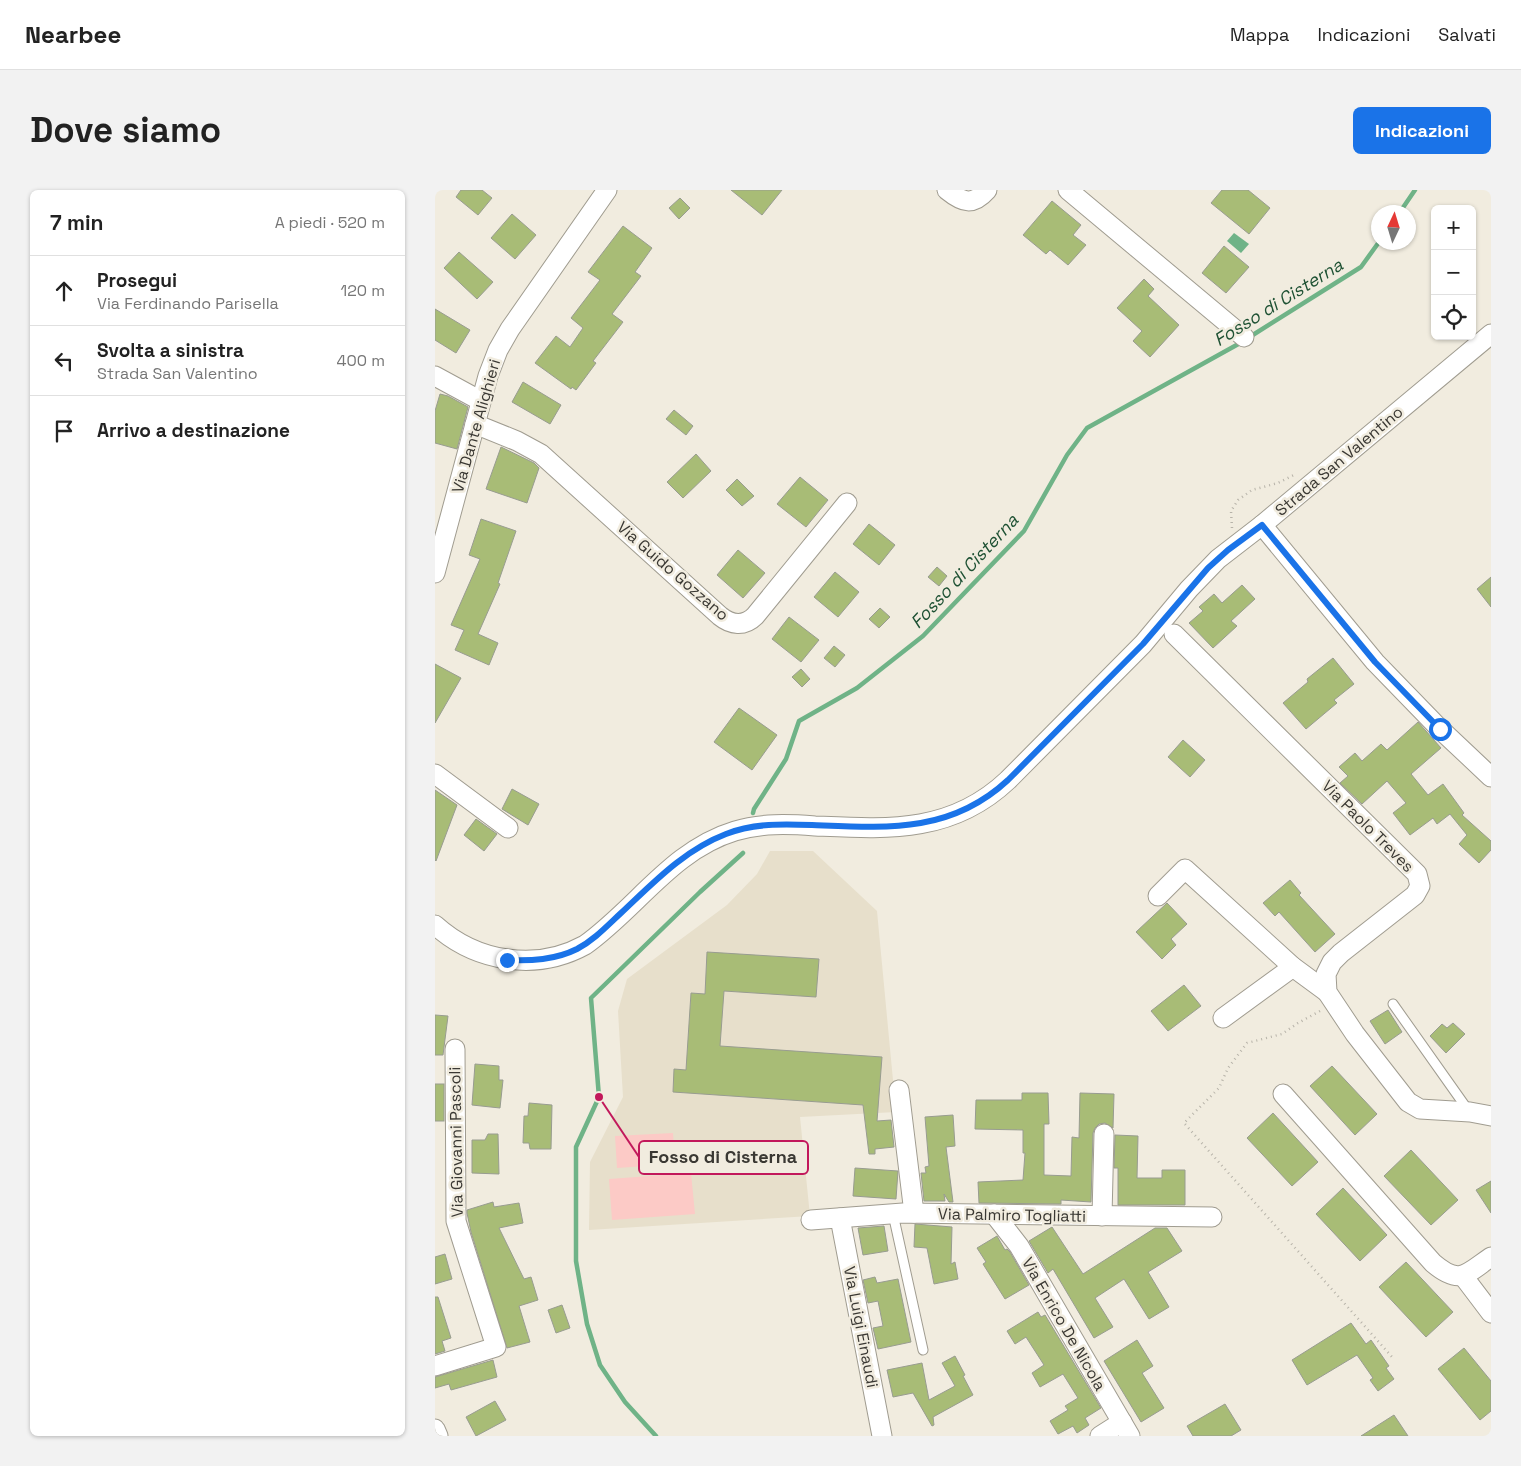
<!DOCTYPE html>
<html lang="it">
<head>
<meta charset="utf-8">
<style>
  :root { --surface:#fff; --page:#f2f2f2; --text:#222; --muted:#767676; --line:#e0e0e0; --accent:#1a73e8 }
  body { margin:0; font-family:"Space Grotesk",sans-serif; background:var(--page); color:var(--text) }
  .controls { position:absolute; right:15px; top:15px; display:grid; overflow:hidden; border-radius:8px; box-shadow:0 1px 4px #0004 }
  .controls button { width:45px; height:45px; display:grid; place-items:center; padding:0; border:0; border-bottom:1px solid var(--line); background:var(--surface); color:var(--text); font:25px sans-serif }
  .compass { position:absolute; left:936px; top:15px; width:45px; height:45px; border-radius:50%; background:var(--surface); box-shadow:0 1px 4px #0004; rotate:4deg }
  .stop { position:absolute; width:15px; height:15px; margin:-11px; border:4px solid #1a73e8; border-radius:50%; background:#fff }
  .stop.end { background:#1a73e8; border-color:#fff; box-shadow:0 1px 5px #0008 }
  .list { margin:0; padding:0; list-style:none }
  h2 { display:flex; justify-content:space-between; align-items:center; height:65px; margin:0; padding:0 20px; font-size:21px }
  h2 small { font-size:16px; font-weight:400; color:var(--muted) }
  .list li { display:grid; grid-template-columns:32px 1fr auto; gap:15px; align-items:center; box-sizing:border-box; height:70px; padding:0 20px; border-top:1px solid var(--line) }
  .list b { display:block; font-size:19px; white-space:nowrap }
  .list p { margin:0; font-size:16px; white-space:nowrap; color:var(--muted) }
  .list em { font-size:16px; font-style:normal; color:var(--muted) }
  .icon { flex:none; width:28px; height:28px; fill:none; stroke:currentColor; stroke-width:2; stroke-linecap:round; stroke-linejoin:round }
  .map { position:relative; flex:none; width:1056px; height:1246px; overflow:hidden; border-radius:8px }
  header { display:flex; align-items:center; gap:30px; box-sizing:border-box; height:70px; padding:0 25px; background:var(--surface); border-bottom:1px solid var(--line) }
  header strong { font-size:24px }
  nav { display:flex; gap:28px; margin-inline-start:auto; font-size:18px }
  .intro { display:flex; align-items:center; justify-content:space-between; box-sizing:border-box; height:120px; padding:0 30px }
  h1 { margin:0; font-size:35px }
  .button { padding:12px 22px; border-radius:8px; background:var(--accent); color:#fff; font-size:18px; font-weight:700 }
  main { display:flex; gap:30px; padding:0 30px }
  aside { flex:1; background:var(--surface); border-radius:8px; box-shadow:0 1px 4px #0004 }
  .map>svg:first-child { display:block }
  .built { fill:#e7dfcb }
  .green { fill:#fccac6 }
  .water { fill:#6fb387 }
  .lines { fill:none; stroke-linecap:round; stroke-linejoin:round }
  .stream { stroke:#6fb387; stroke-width:4.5 }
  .building { fill:#a8bc76; stroke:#989c90 }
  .service-casing { stroke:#a09c90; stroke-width:11 }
  .minor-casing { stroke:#a09c90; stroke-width:21 }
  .path { stroke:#b7b3a9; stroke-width:2.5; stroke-dasharray:1 4; stroke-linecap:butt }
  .service { stroke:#fff; stroke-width:9 }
  .minor { stroke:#fff; stroke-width:19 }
  .route { stroke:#1a73e8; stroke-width:6 }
  .labels { text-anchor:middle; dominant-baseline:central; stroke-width:5; stroke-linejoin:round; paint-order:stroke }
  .street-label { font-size:16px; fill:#3a3833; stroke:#f1ecdf }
  .water-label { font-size:18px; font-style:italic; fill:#1e5133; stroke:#f1ecdf }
  .leader { fill:none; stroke:#c2185b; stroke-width:2 }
  .callout-dot { fill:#c2185b; stroke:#f1ecdf; stroke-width:2 }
  .callout { fill:#f1ecdf; stroke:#c2185b; stroke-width:2 }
  .callout-label { font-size:18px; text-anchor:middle; font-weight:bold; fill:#3a3833 }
</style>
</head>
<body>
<header>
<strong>Nearbee</strong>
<nav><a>Mappa</a><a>Indicazioni</a><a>Salvati</a></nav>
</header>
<div class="intro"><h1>Dove siamo</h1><a class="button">Indicazioni</a></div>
<main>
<aside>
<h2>7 min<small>A piedi · 520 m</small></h2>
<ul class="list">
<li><svg class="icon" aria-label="ahead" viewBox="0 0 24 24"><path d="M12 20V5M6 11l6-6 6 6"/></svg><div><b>Prosegui</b><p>Via Ferdinando Parisella</p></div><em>120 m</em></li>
<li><svg class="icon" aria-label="left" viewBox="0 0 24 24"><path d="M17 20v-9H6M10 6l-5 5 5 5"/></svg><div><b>Svolta a sinistra</b><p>Strada San Valentino</p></div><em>400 m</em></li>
<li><svg class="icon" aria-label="arrive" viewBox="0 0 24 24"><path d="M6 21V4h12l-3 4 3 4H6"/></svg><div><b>Arrivo a destinazione</b></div></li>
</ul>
</aside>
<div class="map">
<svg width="1056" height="1246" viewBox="0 0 1056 1246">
  <rect width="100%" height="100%" fill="#f1ecdf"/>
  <path class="built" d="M335 661H378L442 721 461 922 365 927 375 1026 154 1040 155 972 188 907 183 821 192 789 292 715 322 684Z"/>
  <g class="green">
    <path d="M238 943 240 974 182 978 180 946Z"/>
    <path d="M256 983 260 1024 177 1030 174 989Z"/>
  </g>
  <path class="water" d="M799 43 814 54 806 63 792 51Z"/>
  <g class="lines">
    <g class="stream">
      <path d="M965 22 980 0"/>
      <path d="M813 148 926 77 944 52"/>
      <path d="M318 623 319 619 351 569 364 531 422 498 488 446 589 341 632 265 652 238 807 152"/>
      <path d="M221 1246 190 1212 165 1175 152 1134 141 1071V957L164 907 156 808 265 702 308 663"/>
    </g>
  </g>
  <g class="building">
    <path d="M26 0H47L57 8 43 25 21 7Z"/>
    <path d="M296 0H347L327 25Z"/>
    <path d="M787 0H813L835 18 814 44 776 13Z"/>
    <path d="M245 8 255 18 244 29 234 18Z"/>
    <path d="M617 11 646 35 638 45 651 55 633 75 615 60 611 64 588 45Z"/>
    <path d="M77 24 101 45 80 69 56 48Z"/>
    <path d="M188 36 217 58 200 82 206 86 177 124 188 132 158 171 161 173 141 200 137 197 136 199 100 173 121 146 135 157 148 138 136 128 165 90 153 82Z"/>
    <path d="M789 56 814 77 791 103 767 83Z"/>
    <path d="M24 62 58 92 42 109 9 78Z"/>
    <path d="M709 89 719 99 713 106 744 135 715 167 698 151 707 141 682 118Z"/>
    <path d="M0 119 35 140 21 163 0 150Z"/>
    <path d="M88 192 126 215 115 234 77 212Z"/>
    <path d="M5 204 13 206 33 217 22 259 0 253V221Z"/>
    <path d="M239 220 258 236 251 245 231 229Z"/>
    <path d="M66 257 99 273 104 278 92 313 51 299Z"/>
    <path d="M261 264 276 281 248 308 232 292Z"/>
    <path d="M365 287 393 310 371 337 342 314Z"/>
    <path d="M302 289 319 306 307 316 291 300Z"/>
    <path d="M46 329 81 341 63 393 65 394 43 444 63 453 54 475 20 460 29 440 16 435 45 369 34 365Z"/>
    <path d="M434 334 460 355 444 375 418 354Z"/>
    <path d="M303 360 330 383 308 408 282 385Z"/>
    <path d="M502 377 512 386 504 396 493 387Z"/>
    <path d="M400 382 424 402 403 427 379 407Z"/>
    <path d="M1056 387V417L1042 399Z"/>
    <path d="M807 395 820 409 796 431 802 436 778 458 754 433 768 421 764 417 779 404 787 413Z"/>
    <path d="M445 418 455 427 444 438 434 429Z"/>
    <path d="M354 427 384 450 366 472 337 449Z"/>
    <path d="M399 456 410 465 400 477 389 468Z"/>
    <path d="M898 468 919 494 899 510 902 513 871 539 848 513 873 492 872 489Z"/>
    <path d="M0 474 26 488 0 533Z"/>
    <path d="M366 479 375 489 367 497 357 487Z"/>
    <path d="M304 518 342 545 317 580 279 552Z"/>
    <path d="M983 532 1006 558 976 584 993 605 1008 594 1029 623 1027 625 1056 651V660L1044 673 1024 654 1032 645 1015 624 1002 634 998 628 975 645 958 623 971 613 952 591 927 614 905 593 913 586 904 577 920 563 927 571 946 554 952 560Z"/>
    <path d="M748 550 770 570 755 587 733 567Z"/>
    <path d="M77 599 104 614 93 635 67 619Z"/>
    <path d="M0 600 22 615 1 671 0 670Z"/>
    <path d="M41 629 62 644 49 661 29 645Z"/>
    <path d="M855 690 866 703 864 705 900 744 880 762 844 722 840 726 828 713Z"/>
    <path d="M732 713 752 734 736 749 741 755 727 769 701 742Z"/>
    <path d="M272 762 384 769 381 807 289 801 285 856 447 867 442 931 456 930 459 957 440 959V964H434L428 915 238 902 239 879 251 880 256 803 270 804Z"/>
    <path d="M749 795 766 816 733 841 716 821Z"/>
    <path d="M953 820 967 842 950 854 935 831Z"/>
    <path d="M0 825 13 826 8 865H0Z"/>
    <path d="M1018 833 1030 844 1011 863 995 846 1007 834 1012 838Z"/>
    <path d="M40 874 64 876V890H68L65 918 37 915Z"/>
    <path d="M897 876 942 924 920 945 875 896Z"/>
    <rect x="0" y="894" width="9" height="37"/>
    <path d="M587 903H613L614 934H609V985L636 986 637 947 644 948 645 903 679 904 678 938 670 933 664 934 660 938 658 943 656 1012 626 1010V1014L544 1013 543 992 588 990 590 963H588V940L540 939 541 910H587Z"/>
    <path d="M94 913 117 915 116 959H95L94 953H88L89 926H93Z"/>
    <path d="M838 923 883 972 857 996 812 948Z"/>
    <path d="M518 925 520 956 511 957 518 1012H514L509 1004 510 1011H489L486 983H491L490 977 494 976 490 927Z"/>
    <path d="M53 944H63L64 984 37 983V950H50Z"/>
    <path d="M680 945 703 946 702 988H727V980H750V1015H683V978H679Z"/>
    <path d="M976 960 1023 1010 996 1035 949 986Z"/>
    <path d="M420 978 463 981 461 1009 418 1006Z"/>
    <path d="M1056 991V1023L1041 1000Z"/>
    <path d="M908 998 952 1045 925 1071 881 1024Z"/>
    <path d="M58 1012 59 1017 84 1013 88 1033 64 1038 89 1089 96 1087 103 1110 84 1116 95 1152 72 1158 36 1042 32 1023V1020Z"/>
    <path d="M480 1034 517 1037 516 1074 520 1072 523 1089 499 1094 492 1058 479 1057Z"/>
    <path d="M449 1036 453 1061 428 1065 423 1038Z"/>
    <path d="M617 1037 648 1084 720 1038H732L747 1061 713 1082 734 1117 714 1129 689 1089 660 1108 678 1137 659 1148 618 1079 613 1083 594 1051Z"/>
    <path d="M562 1046 570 1060 572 1059 575 1062 594 1095 570 1109 548 1074 551 1072 542 1058Z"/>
    <path d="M10 1064 17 1089 0 1094V1067Z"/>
    <path d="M971 1072 1018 1122 991 1147 944 1097Z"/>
    <path d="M440 1087 442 1093 463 1089 476 1152 443 1159 438 1138 448 1136 443 1111 433 1113 428 1090Z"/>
    <path d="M0 1107H3L16 1148 7 1151 10 1161 0 1164Z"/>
    <path d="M127 1115 135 1138 121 1143 113 1120Z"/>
    <path d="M603 1122 606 1127 610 1125 666 1218 650 1228 654 1235 642 1243 638 1236 623 1244 615 1231 633 1220 630 1216 643 1208 628 1184 605 1197 597 1183 609 1175 591 1147 580 1154 572 1141Z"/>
    <path d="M916 1133 931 1154 936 1150 954 1176 951 1178 959 1189 943 1201 935 1190 938 1188 922 1165 872 1195 857 1170Z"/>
    <path d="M702 1150 718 1176 707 1183 729 1218 706 1232 669 1171Z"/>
    <path d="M1029 1158 1056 1191V1221L1045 1230 1003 1179Z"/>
    <path d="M520 1166 530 1185 528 1186 538 1205 498 1227 499 1235 497 1236 478 1203 458 1207 452 1180 487 1173 494 1210 520 1196 507 1173Z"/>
    <path d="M58 1170 62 1187 16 1200 14 1194 0 1198V1187Z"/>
    <path d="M60 1211 71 1230 41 1246 31 1227Z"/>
    <path d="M790 1214 806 1240 796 1246H758L752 1236Z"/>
    <path d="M959 1225 973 1246H926Z"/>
  </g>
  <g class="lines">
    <defs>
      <g id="service">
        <path d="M958 814 1033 920"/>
        <path d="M458 1024 488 1160"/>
      </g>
      <g id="minor">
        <path d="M512 0C528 13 538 16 552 0"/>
        <path d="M633 0 809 147"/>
        <path d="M0 186 46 211"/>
        <path d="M40 234 82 251 106 264 285 426C296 435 309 437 320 426L412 313"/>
        <path d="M827 335 940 472 1005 539 1056 587"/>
        <path d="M0 383 53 186 63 160 75 139 172 0"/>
        <path d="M739 444 982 684 985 696 980 705 906 763 897 772 891 784 892 802 920 844 973 912 985 919 1035 922 1056 926"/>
        <path d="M0 584 73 638"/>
        <path d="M723 706 750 679 858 777 892 802"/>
        <path d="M0 735C41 772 101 782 150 755 202 718 237 660 300 641 326 633 353 634 380 636 452 639 516 644 573 590L708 454 754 399 783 369 827 335 1056 144"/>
        <path d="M788 828 858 777"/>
        <path d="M464 900 479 1023"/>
        <path d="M848 904 998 1073C1025 1096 1031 1084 1056 1067"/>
        <path d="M559 1024 584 1056 695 1246"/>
        <path d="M667 1026 669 944"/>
        <path d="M405 1028 447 1246"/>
        <path d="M376 1030 468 1023 777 1027"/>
        <path d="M1028 1086 1056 1123"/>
        <path d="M0 1176 61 1157 21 1031 20 859"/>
        <path d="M0 1239 3 1246"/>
        <path d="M665 1246 687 1232"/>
      </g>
    </defs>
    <use href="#service" class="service-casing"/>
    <use href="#minor" class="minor-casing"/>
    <g class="path">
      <path d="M797 338 796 321 803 310 817 300 843 293 861 284"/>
      <path d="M885 821 863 833 847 844 812 853 793 878 784 898 749 933 958 1168"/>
    </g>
    <use href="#service" class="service"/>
    <use href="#minor" class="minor"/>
  </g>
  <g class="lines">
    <path class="route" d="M72 770C96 771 120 770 142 759 159 750 172 736 186 723 218 693 249 660 291 644 319 633 348 634 377 635 450 638 515 644 573 590L708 454 773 378 793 360 827 335 940 472 1005 539"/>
  </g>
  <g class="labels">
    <g class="street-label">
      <text transform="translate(41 236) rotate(-74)">Via Dante Alighieri</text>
      <text transform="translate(904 271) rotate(-40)">Strada San Valentino</text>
      <text transform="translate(238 381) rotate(41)">Via Guido Gozzano</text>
      <text transform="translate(933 636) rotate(45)">Via Paolo Treves</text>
      <text transform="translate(21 952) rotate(-91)">Via Giovanni Pascoli</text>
      <text transform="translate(577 1025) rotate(1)">Via Palmiro Togliatti</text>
      <text transform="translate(629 1134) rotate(60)">Via Enrico De Nicola</text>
      <text transform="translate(426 1137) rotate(79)">Via Luigi Einaudi</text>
    </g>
    <g class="water-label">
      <text transform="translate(843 112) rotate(-32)">Fosso di Cisterna</text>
      <text transform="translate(529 381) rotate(-47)">Fosso di Cisterna</text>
    </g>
  </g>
  <path class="leader" d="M164 907L204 967"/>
  <circle class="callout-dot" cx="164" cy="907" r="5"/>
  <rect class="callout" x="204" y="951" width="169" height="33" rx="5"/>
  <g class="callout-label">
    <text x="288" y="973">Fosso di Cisterna</text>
  </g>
</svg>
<div class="controls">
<button>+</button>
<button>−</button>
<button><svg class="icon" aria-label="locate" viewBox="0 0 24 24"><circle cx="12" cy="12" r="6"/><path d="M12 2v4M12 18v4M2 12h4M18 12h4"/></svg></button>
</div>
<svg class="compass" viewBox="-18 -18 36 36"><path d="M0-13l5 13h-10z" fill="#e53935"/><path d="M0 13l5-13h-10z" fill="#767676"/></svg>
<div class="stop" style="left:1005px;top:539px"></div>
<div class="stop end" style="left:72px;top:770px"></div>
</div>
</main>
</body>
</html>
